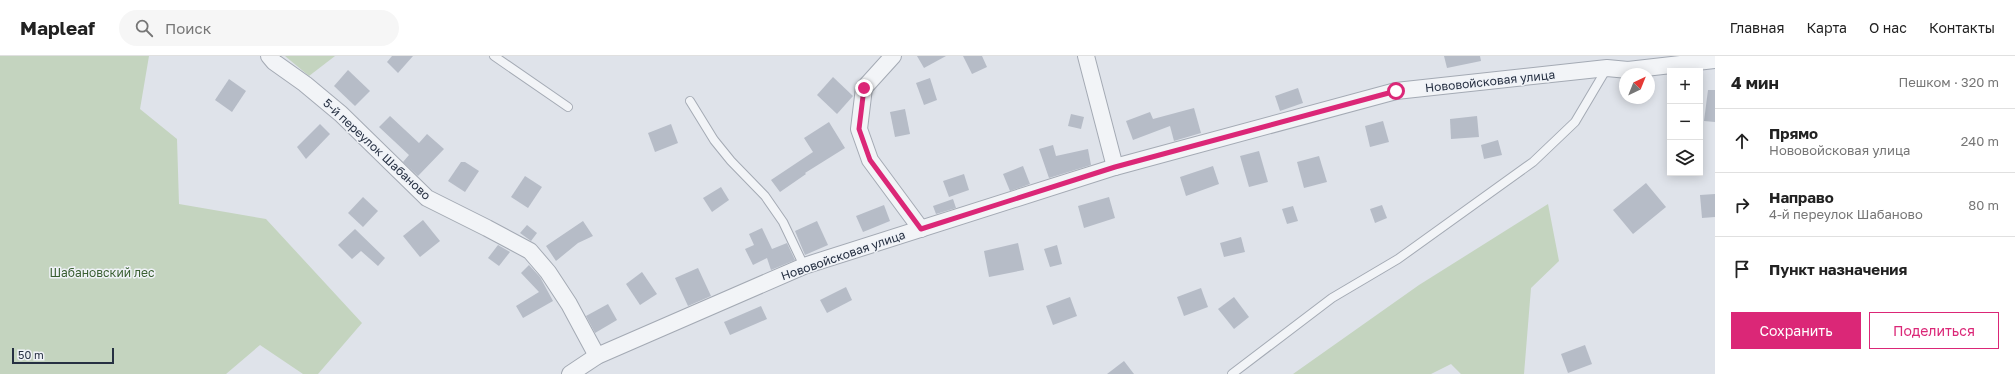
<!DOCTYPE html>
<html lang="ru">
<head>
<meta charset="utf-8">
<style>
  :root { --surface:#fff; --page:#f6f6f6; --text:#222; --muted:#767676; --line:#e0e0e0; --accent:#db2777 }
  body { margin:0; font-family:"Golos Text",sans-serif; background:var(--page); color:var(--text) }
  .controls { position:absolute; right:12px; top:12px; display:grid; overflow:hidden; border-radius:0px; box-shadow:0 2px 10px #0003 }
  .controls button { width:36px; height:36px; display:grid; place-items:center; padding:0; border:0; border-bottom:1px solid var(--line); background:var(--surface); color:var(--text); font:20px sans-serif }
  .compass { position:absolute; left:1619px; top:12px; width:36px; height:36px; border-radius:50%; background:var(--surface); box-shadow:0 2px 10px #0003; rotate:43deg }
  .scale { position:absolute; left:12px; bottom:10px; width:102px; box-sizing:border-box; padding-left:4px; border:2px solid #263042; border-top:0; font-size:11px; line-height:14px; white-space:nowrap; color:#263042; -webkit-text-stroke:3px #eff2f7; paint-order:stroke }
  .stop { position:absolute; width:12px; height:12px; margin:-9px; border:3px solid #db2777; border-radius:50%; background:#fff }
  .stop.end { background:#db2777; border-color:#fff; box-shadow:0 1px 4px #0008 }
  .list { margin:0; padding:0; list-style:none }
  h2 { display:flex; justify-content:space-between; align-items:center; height:52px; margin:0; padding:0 16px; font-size:17px }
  h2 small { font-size:13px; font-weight:400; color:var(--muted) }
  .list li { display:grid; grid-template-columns:26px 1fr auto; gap:12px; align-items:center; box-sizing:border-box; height:64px; padding:0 16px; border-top:1px solid var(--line) }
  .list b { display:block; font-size:15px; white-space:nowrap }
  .list p { margin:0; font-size:13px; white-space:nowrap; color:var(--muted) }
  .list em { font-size:13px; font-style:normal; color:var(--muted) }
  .actions { display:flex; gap:8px; padding:12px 16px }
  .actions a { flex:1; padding:9px 0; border:1px solid var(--accent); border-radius:0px; text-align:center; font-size:14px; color:var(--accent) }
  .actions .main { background:var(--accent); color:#fff }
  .icon { flex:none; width:22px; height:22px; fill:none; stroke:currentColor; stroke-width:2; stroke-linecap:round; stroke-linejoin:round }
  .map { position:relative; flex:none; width:1715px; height:318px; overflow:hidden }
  header { display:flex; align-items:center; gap:24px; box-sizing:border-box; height:56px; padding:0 20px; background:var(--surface); border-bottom:1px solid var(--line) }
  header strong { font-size:19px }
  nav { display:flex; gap:22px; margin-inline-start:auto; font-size:14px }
  .search { width:280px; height:36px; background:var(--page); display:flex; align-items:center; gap:10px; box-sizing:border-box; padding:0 14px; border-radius:22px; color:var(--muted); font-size:15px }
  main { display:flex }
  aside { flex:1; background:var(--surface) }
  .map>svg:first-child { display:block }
  .green { fill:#c4d4bf }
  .building { fill:#b6bcc7 }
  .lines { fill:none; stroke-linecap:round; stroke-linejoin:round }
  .service-casing { stroke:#a4aab4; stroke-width:10 }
  .minor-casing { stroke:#a4aab4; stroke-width:18 }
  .service { stroke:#f2f4f7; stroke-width:8 }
  .minor { stroke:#f2f4f7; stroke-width:16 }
  .route { stroke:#db2777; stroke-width:5 }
  .labels { text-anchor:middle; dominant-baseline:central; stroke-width:3; stroke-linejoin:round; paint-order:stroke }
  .street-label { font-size:12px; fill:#263042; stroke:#eff2f7 }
  .park-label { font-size:12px; fill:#3a5f32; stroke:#eff2f7 }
</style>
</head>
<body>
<header>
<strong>Mapleaf</strong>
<div class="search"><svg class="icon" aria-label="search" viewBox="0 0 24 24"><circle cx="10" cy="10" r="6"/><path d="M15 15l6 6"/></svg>Поиск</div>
<nav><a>Главная</a><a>Карта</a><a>О нас</a><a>Контакты</a></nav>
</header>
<main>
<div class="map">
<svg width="1715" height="318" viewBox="0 0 1715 318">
  <rect width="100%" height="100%" fill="#dfe3ea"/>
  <g class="green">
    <path d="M0 0H149L140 53 177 83 179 148 266 163 362 267 318 318H303L260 289 226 318H0Z"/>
    <path d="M285 0H335L309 20Z"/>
    <path d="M1548 148 1559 205 1531 232 1524 318H1461L1451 308 1431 318H1293L1419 229Z"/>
  </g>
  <g class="building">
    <path d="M392 0H413L398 17 387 6Z"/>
    <path d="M917 0H946L924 12Z"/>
    <path d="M963 0H982L987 11 972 18Z"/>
    <path d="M1444 0H1480L1481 5 1447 12Z"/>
    <path d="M348 14 370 35 355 50 334 30Z"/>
    <path d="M833 21 853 40 837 58 817 39Z"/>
    <path d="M930 22 937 44 924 49 916 27Z"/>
    <path d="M229 23 246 35 232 56 215 44Z"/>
    <path d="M1298 32 1303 47 1280 55 1275 40Z"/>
    <path d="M1708 34H1715V66L1704 65Z"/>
    <path d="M1194 52 1201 77 1174 85 1170 70 1133 84 1126 65 1150 56 1153 63Z"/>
    <path d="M905 53 910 78 895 81 890 56Z"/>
    <path d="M1071 58 1084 61 1081 73 1068 70Z"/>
    <path d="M390 60 419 87 427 78 444 93 418 120 403 106 409 99 379 71Z"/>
    <path d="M1477 60 1479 81 1451 83 1450 63Z"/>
    <path d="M1383 65 1389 86 1370 91 1365 70Z"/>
    <path d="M829 66 845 92 805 117 806 118 780 136 771 124 813 96 804 82Z"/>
    <path d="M320 68 330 78 306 103 297 91Z"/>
    <path d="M671 68 678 87 655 96 648 77Z"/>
    <path d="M1498 84 1502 99 1484 103 1481 89Z"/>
    <path d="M1053 89 1056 100 1088 93 1091 109 1049 122 1039 93Z"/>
    <path d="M1259 95 1268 126 1249 131 1240 100Z"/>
    <path d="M1319 100 1327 126 1304 132 1297 106Z"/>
    <path d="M461 106H465L479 115 465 136 448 125Z"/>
    <path d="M1023 110 1030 128 1010 135 1003 118Z"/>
    <path d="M1213 110 1219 128 1186 140 1180 121Z"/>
    <path d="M964 118 969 134 949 141 943 125Z"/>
    <path d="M525 120 542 131 528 152 511 141Z"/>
    <path d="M1646 127 1666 151 1633 178 1613 154Z"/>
    <path d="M721 131 729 144 712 156 703 142Z"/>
    <path d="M1715 138V161L1702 162 1700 139Z"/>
    <path d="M363 141 378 155 363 171 348 157Z"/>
    <path d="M1109 141 1115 162 1084 172 1078 150Z"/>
    <path d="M953 143 956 152 936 158 933 150Z"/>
    <path d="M884 149 890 165 863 176 856 160Z"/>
    <path d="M1382 149 1387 162 1375 167 1370 153Z"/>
    <path d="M1293 150 1298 165 1287 168 1282 153Z"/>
    <path d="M423 164 440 185 420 201 403 180Z"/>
    <path d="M583 165 593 180 578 187 556 205 546 190Z"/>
    <path d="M817 165 828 189 805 199 795 175Z"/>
    <path d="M527 169 537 177 531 185 520 177Z"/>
    <path d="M762 172 772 193 787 187 795 204 771 214 767 202 753 209 745 193 754 189 749 178Z"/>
    <path d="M355 173 385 202 378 210 361 195 352 203 338 189Z"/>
    <path d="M1241 181 1245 196 1224 201 1220 187Z"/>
    <path d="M1018 187 1024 214 989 221 984 195Z"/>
    <path d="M498 189 510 196 499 210 488 202Z"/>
    <path d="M1057 189 1062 208 1050 211 1044 193Z"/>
    <path d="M529 209 540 221 553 245 523 262 516 250 539 236 521 217Z"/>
    <path d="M698 212 711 240 688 250 675 222Z"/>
    <path d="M642 216 657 238 640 249 626 228Z"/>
    <path d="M846 231 852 244 827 257 820 244Z"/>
    <path d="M1201 232 1208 251 1184 260 1177 241Z"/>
    <path d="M1070 241 1077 260 1053 269 1046 250Z"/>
    <path d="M1234 241 1249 261 1234 273 1218 253Z"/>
    <path d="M608 248 617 264 595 277 586 260Z"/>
    <path d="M761 250 767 263 730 279 724 266Z"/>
    <path d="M1585 289 1592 308 1568 317 1561 298Z"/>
    <path d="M1124 305 1134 318H1107Z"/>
  </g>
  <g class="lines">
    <defs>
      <g id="service">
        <path d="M494 0 568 51"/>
        <path d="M690 45 714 84 731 105 765 140 783 166 804 210"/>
        <path d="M1232 318 1332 242 1398 203 1533 106 1575 66 1607 12"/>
      </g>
      <g id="minor">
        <path d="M269 0 274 6 305 28 341 58 427 142 487 172 530 195 548 216 569 248 597 300"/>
        <path d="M893 0 864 32 859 73 870 104 921 173"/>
        <path d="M1086 0 1115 111"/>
        <path d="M570 318 597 300 804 210 1115 111 1396 35 1607 12 1628 14 1715 4"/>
      </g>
    </defs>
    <use href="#service" class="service-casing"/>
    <use href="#minor" class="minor-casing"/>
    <use href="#service" class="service"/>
    <use href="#minor" class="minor"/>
  </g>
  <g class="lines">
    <path class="route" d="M864 32 859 73 870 104 921 173 1115 111 1396 35"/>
  </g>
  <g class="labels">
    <g class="street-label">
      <text transform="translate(1490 25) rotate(-6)">Нововойсковая улица</text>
      <text transform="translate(377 93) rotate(43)">5-й переулок Шабаново</text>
      <text transform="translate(843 199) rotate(-19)">Нововойсковая улица</text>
    </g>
    <g class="park-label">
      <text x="102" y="216">Шабановский лес</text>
    </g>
  </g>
</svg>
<div class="controls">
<button>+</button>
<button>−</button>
<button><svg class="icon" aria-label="layers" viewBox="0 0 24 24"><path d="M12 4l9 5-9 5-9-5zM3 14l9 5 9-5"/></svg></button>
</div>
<svg class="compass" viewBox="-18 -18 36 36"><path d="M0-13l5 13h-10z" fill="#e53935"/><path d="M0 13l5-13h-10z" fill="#767676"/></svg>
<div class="scale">50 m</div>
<div class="stop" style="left:1396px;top:35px"></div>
<div class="stop end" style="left:864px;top:32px"></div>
</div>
<aside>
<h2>4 мин<small>Пешком · 320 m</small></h2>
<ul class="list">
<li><svg class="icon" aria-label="ahead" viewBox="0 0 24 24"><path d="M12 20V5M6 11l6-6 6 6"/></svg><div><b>Прямо</b><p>Нововойсковая улица</p></div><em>240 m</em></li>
<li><svg class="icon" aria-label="right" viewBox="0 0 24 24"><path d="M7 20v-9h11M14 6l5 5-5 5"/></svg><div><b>Направо</b><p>4-й переулок Шабаново</p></div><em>80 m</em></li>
<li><svg class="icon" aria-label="arrive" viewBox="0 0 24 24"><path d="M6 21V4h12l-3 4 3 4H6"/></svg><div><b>Пункт назначения</b></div></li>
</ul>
<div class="actions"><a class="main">Сохранить</a><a>Поделиться</a></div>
</aside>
</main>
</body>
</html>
